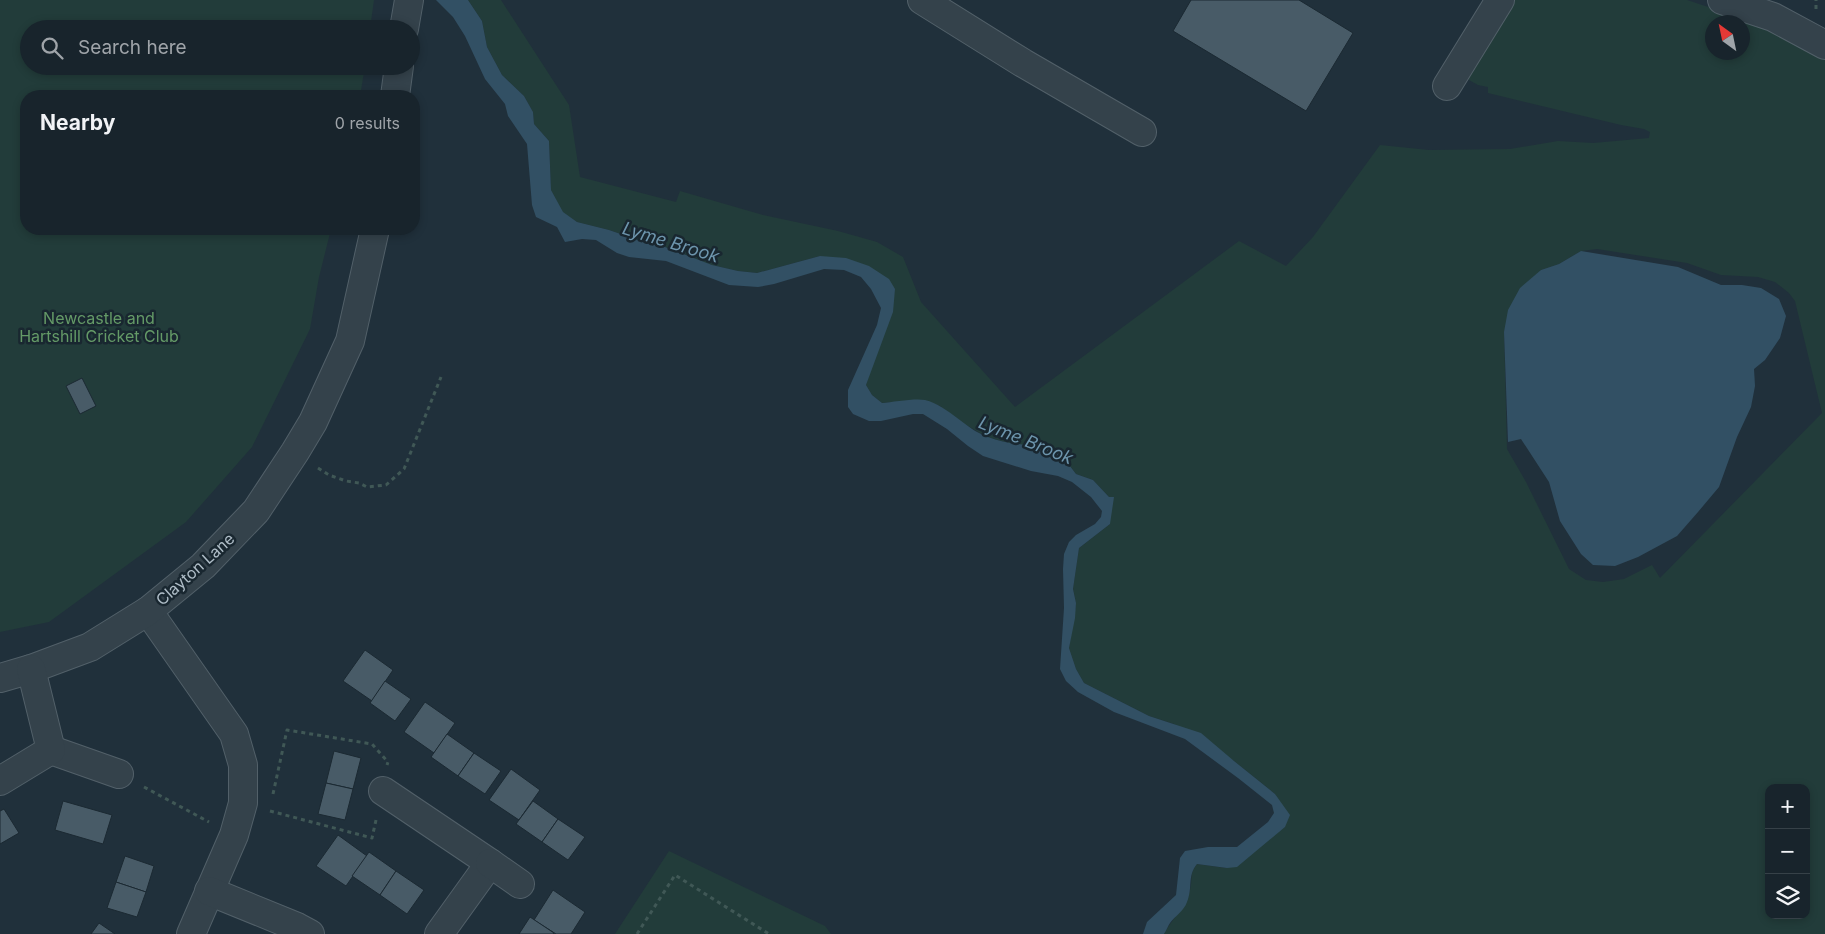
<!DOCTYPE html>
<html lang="en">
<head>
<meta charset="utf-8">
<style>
  :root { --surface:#18242c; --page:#212c34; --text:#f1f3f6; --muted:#9fa4a9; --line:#364148 }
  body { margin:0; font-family:Inter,sans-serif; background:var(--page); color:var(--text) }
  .controls { position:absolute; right:15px; bottom:15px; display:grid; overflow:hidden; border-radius:10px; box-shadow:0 2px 8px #0003 }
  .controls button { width:45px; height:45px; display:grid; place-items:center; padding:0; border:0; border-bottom:1px solid var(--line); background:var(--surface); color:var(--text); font:25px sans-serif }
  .compass { position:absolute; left:1705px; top:15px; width:45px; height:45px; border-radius:50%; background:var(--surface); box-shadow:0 2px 8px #0003; rotate:327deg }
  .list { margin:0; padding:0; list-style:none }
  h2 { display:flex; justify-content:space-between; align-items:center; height:65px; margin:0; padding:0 20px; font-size:21px }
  h2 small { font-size:16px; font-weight:400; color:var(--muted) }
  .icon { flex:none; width:28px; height:28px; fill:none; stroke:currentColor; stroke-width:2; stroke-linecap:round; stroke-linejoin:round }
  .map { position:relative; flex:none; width:1825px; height:934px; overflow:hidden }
  .search { position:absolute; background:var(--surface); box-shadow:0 2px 8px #0003; left:20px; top:20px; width:400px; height:55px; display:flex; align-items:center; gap:12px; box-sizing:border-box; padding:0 18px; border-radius:28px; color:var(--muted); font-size:19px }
  .panel { position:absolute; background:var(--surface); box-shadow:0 2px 8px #0003; left:20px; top:90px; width:400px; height:145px; border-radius:20px }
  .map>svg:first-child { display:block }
  .green { fill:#223c3a; fill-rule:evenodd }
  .water { fill:#325064 }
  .building { fill:#485b67; stroke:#1b2932 }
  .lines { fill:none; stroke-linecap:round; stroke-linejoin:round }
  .minor-casing { stroke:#526069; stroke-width:30 }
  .path { stroke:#405856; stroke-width:3; stroke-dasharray:4 4; stroke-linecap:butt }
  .minor { stroke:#34424b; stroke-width:28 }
  .labels { text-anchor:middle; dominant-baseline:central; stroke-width:5; stroke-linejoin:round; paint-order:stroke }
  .park-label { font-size:16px; fill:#649a67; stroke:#192730 }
  .street-label { font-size:16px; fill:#afbdc7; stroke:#192730 }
  .water-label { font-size:18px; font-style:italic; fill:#6d95ad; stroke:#192730 }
</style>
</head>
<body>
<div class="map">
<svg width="1825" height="934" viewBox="0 0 1825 934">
  <rect width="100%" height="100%" fill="#20303b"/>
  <g class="green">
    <path d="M0 0H374L370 29H29V66H365L360 96H26V229H331L319 277 310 329 252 447 186 522 49 622 0 632Z"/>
    <path d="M468 0H501L569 105 580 177 676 202 680 191 763 215 838 231 877 242 903 257 921 302 1015 407 1239 241 1286 266 1313 237 1380 145 1429 150 1510 149 1558 141 1593 143 1649 138 1650 132 1644 129 1621 125 1488 93V87L1478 85 1469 80 1467 72 1510 0H1687L1766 26 1825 57V934H1164C1172 918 1186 908 1190 890 1193 879 1189 874 1197 864L1226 868 1285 827 1275 794 1234 761 1174 724 1149 716 1084 683 1076 669 1069 648 1076 603 1073 589 1079 548 1110 524 1109 497 1093 480 1076 474 1068 463 1040 445H1016L987 437 961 422 940 406 923 400 882 403 872 395 866 385 895 289 820 256 757 273 738 271 712 265 665 247 638 240 609 230 577 222 562 212 551 190 549 141 534 124 533 112 524 96 502 75 487 47 482 21ZM1712 22H1742V52H1712ZM1597 249 1687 263 1721 275 1758 277 1775 282 1789 293 1795 301 1822 413 1660 578 1652 565 1624 579 1603 582 1586 580 1569 569 1526 482 1507 449 1504 332 1541 270 1559 264 1581 251ZM1769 788H1806V915H1769Z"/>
    <path d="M669 851 825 926 831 934H615Z"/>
  </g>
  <g class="water">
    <path d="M436 0H468L482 21 487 47 502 75 524 96 533 112 534 124 549 141 551 190 563 212 577 222 609 230 638 240 665 247 712 265 738 271 757 273 820 256 846 258 869 266 889 279 895 289 893 312 866 385 872 395 882 403C893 402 915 398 925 400 949 406 965 429 988 437 1010 446 1034 444 1057 449L1076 474 1093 480 1109 497H1114L1110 524 1079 548 1073 589 1076 603 1075 618 1069 648 1076 669 1084 683 1149 716 1201 733 1234 761 1275 794 1290 815 1285 827 1237 867 1227 868 1197 864C1187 876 1193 888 1187 902 1184 911 1175 916 1170 923 1168 926 1166 931 1164 934H1143L1147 922 1176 895 1180 858 1185 851 1208 847H1237L1268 822 1274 813 1272 805 1238 778 1185 739 1114 712 1078 692 1066 681 1060 669 1064 608 1063 569 1064 554 1069 542 1076 535 1095 524 1101 517 1102 511 1091 497 1072 482 1058 476 1031 471 983 456 968 446 947 429 923 414H913L881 421H869L853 414 848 407V390L877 325 881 308 871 289 861 277 844 270 824 269 774 284 758 287 729 285 666 261 629 257 617 253 596 240 582 239 565 242 557 227 536 217 532 205 527 144 508 116 505 104 485 79 465 36 453 17Z"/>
    <path d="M1581 251 1678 267 1721 285H1742L1761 288 1779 299 1786 316 1780 338 1765 360 1754 369 1755 386 1751 407 1737 437 1719 487 1698 512 1677 536 1638 557 1615 566 1593 565 1581 554 1560 521 1549 482 1521 439 1508 442 1504 332 1508 310 1520 288 1541 270 1559 264Z"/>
  </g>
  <g class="building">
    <path d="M1191 0H1299L1353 33 1306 111 1173 31Z"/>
    <path d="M82 378 96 406 80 414 66 386Z"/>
    <path d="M365 650 393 670 372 701 343 681Z"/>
    <path d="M385 681 411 699 395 721 370 703Z"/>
    <path d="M425 702 455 723 434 753 404 732Z"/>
    <path d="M447 734 474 753 458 776 431 757Z"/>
    <path d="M334 751 361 758 353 789 326 783Z"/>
    <path d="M474 753 501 771 485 794 458 776Z"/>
    <path d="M511 769 540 790 519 820 489 800Z"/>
    <path d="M326 783 353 789 345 820 318 814Z"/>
    <path d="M63 801 112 815 103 844 55 830Z"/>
    <path d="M533 801 558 819 542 842 516 824Z"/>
    <path d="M4 809 19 833 0 844V811Z"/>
    <path d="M558 819 585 837 568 860 542 842Z"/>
    <path d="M338 835 367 856 346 886 316 866Z"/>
    <path d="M369 852 396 871 380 895 352 876Z"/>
    <path d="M125 856 154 866 146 892 116 882Z"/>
    <path d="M396 871 424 890 407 914 380 895Z"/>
    <path d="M116 882 146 892 137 917 107 908Z"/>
    <path d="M553 890 585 912 571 934H556L534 920Z"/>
    <path d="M530 917 554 933 553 934H519Z"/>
    <path d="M99 923 115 934H91Z"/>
  </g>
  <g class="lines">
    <defs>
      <g id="minor">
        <path d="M922 0 1023 63 1142 132"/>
        <path d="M1722 0 1773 17 1825 45"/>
        <path d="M404 29 409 0"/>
        <path d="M1447 86 1500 0"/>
        <path d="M395 96 399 66"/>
        <path d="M148 611 234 734 243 765V803L234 835 191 934"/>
        <path d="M0 678 31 669 90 647 148 611 203 566 256 511 295 452 313 422 350 341 375 229"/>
        <path d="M51 750 119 774"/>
        <path d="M0 781 51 750 31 669"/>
        <path d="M383 791 490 863 439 934"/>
        <path d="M490 863 520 884"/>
        <path d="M209 891 297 927 310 934"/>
      </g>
    </defs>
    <use href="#minor" class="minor-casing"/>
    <g class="path">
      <path d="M1816 9V0"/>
      <path d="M318 468 329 475 346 481 359 483 367 487 386 485 404 469 441 377"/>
      <path d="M144 787 209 822"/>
      <path d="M273 794 287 730 372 744 388 762 387 765"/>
      <path d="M270 811 372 838 376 820"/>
      <path d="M637 934 675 875 769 934"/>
    </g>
    <use href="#minor" class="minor"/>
  </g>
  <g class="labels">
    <g class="park-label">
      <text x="99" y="318">Newcastle and<tspan x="99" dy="18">Hartshill Cricket Club</tspan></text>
    </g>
    <g class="street-label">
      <text transform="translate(195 569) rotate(-42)">Clayton Lane</text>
    </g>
    <g class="water-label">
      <text transform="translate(671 242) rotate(17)">Lyme Brook</text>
      <text transform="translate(1026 440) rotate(22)">Lyme Brook</text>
    </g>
  </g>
</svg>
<div class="controls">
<button>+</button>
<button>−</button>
<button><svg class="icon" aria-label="layers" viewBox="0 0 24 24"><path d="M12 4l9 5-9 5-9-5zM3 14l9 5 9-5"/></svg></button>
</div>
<svg class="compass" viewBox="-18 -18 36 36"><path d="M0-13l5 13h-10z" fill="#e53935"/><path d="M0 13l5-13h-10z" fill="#9fa4a9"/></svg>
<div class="search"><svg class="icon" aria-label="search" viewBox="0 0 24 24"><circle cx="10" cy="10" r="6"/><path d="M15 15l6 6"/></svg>Search here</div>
<section class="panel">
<h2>Nearby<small>0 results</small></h2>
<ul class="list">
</ul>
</section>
</div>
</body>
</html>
